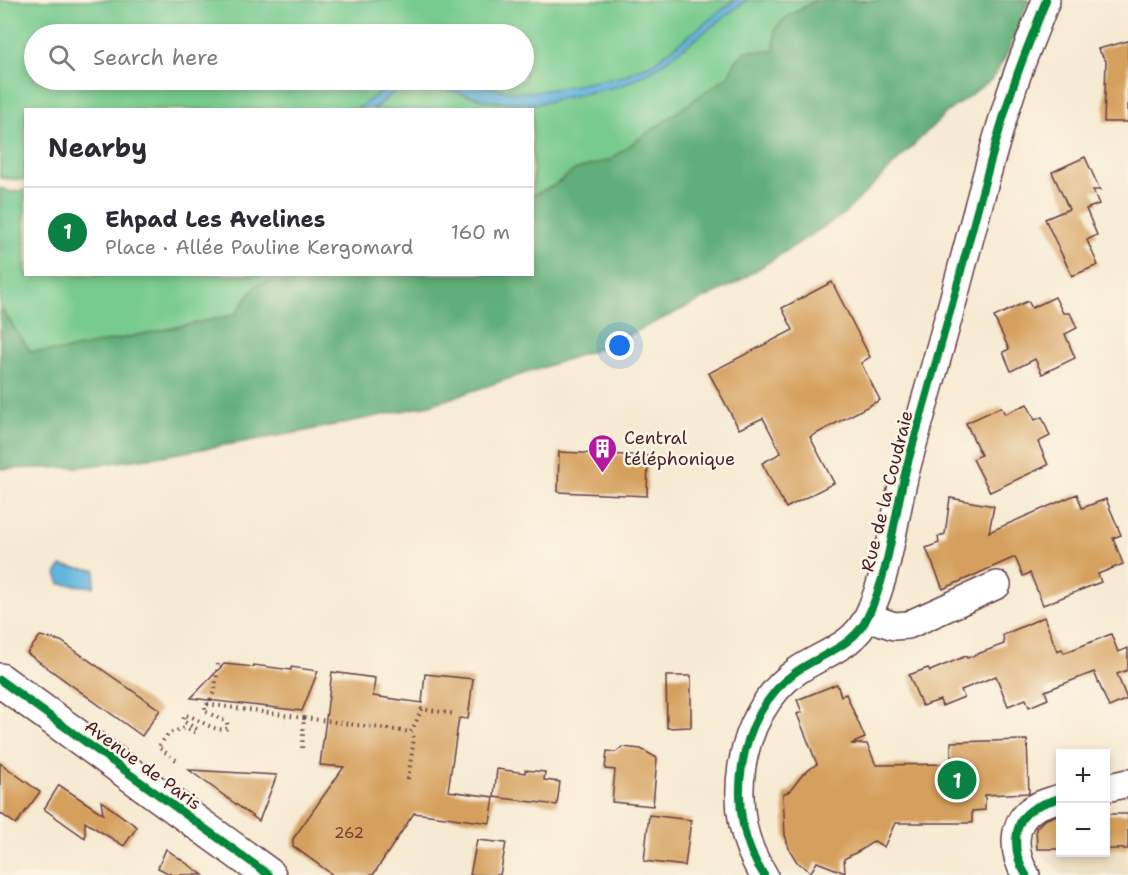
<!DOCTYPE html>
<html lang="en">
<head>
<meta charset="utf-8">
<style>
  :root { --surface:#fff; --page:#f2f2f3; --text:#2b2b33; --muted:#7c7c81; --line:#e1e1e2; --accent:#0b8043 }
  body { margin:0; font-family:"Shantell Sans",sans-serif; background:var(--page); color:var(--text) }
  .controls { position:absolute; right:18px; bottom:18px; display:grid; overflow:hidden; border-radius:0px; box-shadow:0 3px 9px #0003 }
  .controls button { width:54px; height:54px; display:grid; place-items:center; padding:0; border:0; border-bottom:2px solid var(--line); background:var(--surface); color:var(--text); font:30px sans-serif }
  .you { position:absolute; left:620px; top:346px; width:21px; height:21px; margin:-15px; border:4px solid #fff; border-radius:50%; background:#1a73e8; box-shadow:0 0 0 9px #1a73e833 }
  .badge { display:grid; place-items:center; width:39px; height:39px; border-radius:50%; background:var(--accent); color:#fff; font-size:20px; font-weight:700 }
  .pin { position:absolute; translate:-50% -50%; border:3px solid #fff; box-shadow:0 2px 6px #0006 }
  .list { margin:0; padding:0; list-style:none }
  h2 { display:flex; justify-content:space-between; align-items:center; height:78px; margin:0; padding:0 24px; font-size:26px }
  h2 small { font-size:20px; font-weight:400; color:var(--muted) }
  .list li { display:grid; grid-template-columns:39px 1fr auto; gap:18px; align-items:center; box-sizing:border-box; height:90px; padding:0 24px; border-top:2px solid var(--line) }
  .list b { display:block; font-size:22px; white-space:nowrap }
  .list p { margin:0; font-size:20px; white-space:nowrap; color:var(--muted) }
  .list em { font-size:20px; font-style:normal; color:var(--muted) }
  .icon { flex:none; width:33px; height:33px; fill:none; stroke:currentColor; stroke-width:2; stroke-linecap:round; stroke-linejoin:round }
  .map { position:relative; flex:none; width:1128px; height:875px; overflow:hidden }
  .search { position:absolute; background:var(--surface); box-shadow:0 3px 9px #0003; left:24px; top:24px; width:510px; height:66px; display:flex; align-items:center; gap:15px; box-sizing:border-box; padding:0 21px; border-radius:33px; color:var(--muted); font-size:22px }
  .panel { position:absolute; background:var(--surface); box-shadow:0 3px 9px #0003; left:24px; top:108px; width:510px; height:168px; border-radius:0px }
  .map>svg:first-child { display:block }
  .built { fill:#e9d9ba }
  .green { fill:#77cb8e; stroke:#60755c; stroke-width:1.5 }
  .forest { fill:#61af79; stroke:#566752; stroke-width:1.5 }
  .water { fill:#62b5de; stroke:#566a84; stroke-width:1.5 }
  .building { fill:#d5a05d }
  .lines { fill:none; stroke-linecap:round; stroke-linejoin:round }
  .street-casing { stroke:#643d44; stroke-width:30 }
  .secondary-casing { stroke:#643d44; stroke-width:36 }
  .path { stroke:#643d44; stroke-width:4; stroke-dasharray:1.5 4.5; stroke-linecap:butt }
  .street { stroke:#fff; stroke-width:27 }
  .secondary { stroke:#fff; stroke-width:33 }
  .cycleway-casing { stroke:#fcf5e5; stroke-width:11 }
  .cycleway { stroke:#00873e; stroke-width:8 }
  .labels { text-anchor:middle; dominant-baseline:central; stroke-width:5; stroke-linejoin:round; paint-order:stroke }
  .number-label { font-size:15px; fill:#6d3f38 }
  .poi-label { font-size:18px; fill:#4a1f2b; stroke:#fcf5e5; text-anchor:start }
  .street-label { font-size:18px; fill:#4a1f2b; stroke:#fcf5e5 }
</style>
</head>
<body>
<div class="map">
<svg width="1128" height="875" viewBox="0 0 1128 875">
  <rect width="100%" height="100%" fill="#fcf5e5"/>
  <filter id="ink" filterUnits="userSpaceOnUse"><feTurbulence type="fractalNoise" baseFrequency=".0167" numOctaves="2"/><feDisplacementMap in="SourceGraphic" scale="12" xChannelSelector="R" yChannelSelector="G"/><feConvolveMatrix kernelMatrix="1 2 1 2 8 2 1 2 1" color-interpolation-filters="sRGB"/></filter>
  <filter id="wash" filterUnits="userSpaceOnUse"><feTurbulence type="fractalNoise" baseFrequency=".008" numOctaves="4" result="noise"/><feDisplacementMap in="SourceGraphic" scale="24" xChannelSelector="R" yChannelSelector="G"/><feGaussianBlur stdDeviation="1.35" result="paint"/><feColorMatrix in="noise" values="0 0 0 0 0 0 0 0 0 0 0 0 0 0 0 0 0 1.4 0 .05"/><feComposite in="paint" operator="in"/></filter>
  <g filter="url(#wash)">
    <rect width="100%" height="100%" fill="#f6ead2"/>
    <path class="built" d="M1035 814H1060V852H1106V814H1128V875H1063L1037 849Z"/>
    <g class="green">
      <path d="M0 0H735C709 21 682 44 655 62 627 81 546 96 512 92 496 90 479 85 463 80H524V34H34V80H397L357 109 26 110 25 180 0 178Z"/>
      <path d="M747 0H816L784 19 775 29 774 52 736 61 729 76 609 160 575 170 553 186 533 195 532 110H373L400 87 412 80 490 101 535 104 623 85Z"/>
      <path d="M0 188 11 192 25 190 26 274 317 275 313 280C272 281 258 278 235 315L62 351H30L0 307Z"/>
    </g>
    <path class="forest" d="M816 0H1029L1006 56 992 79 946 113 844 214 736 283 604 347 430 405 301 432 156 457 79 467 0 469V307L30 351H62L234 315 257 285 270 281 312 280 317 274H532L533 195 553 186 575 170 609 160 728 76 736 61 746 51H774L775 30 784 19Z"/>
    <g class="water">
      <path d="M735 0H747L656 68 623 85 535 104 490 101 412 80 400 87 373 109H357L397 80H463L484 86 513 92H536L621 77 653 63Z"/>
      <path d="M61 566 96 570 94 587 60 584 56 574Z"/>
    </g>
    <g id="blocks">
      <g class="building">
        <path d="M1128 41V122H1104L1106 61 1098 49Z"/>
        <path d="M1085 157 1100 190H1093L1099 204 1086 209 1097 235 1087 240 1098 265 1072 276 1045 219 1069 209 1052 172Z"/>
        <path d="M832 282 870 357 861 363 880 400 810 437 834 483 786 508 762 463 781 453 763 418 739 429 709 373 793 330 782 308Z"/>
        <path d="M1055 297 1063 313H1070L1077 328 1065 334 1075 358 1042 374 1035 359 1011 371 1003 352 1009 349 994 317 1028 301 1032 308Z"/>
        <path d="M1027 404 1035 420 1042 417 1050 436 1038 442 1048 465 990 492 973 459 981 455 966 423 1001 407 1005 414Z"/>
        <path d="M559 452 648 456 647 496 558 492Z"/>
        <path d="M1077 494 1082 508 1106 499 1121 535 1113 538 1123 564 1098 574 1101 582 1043 605 1030 573 1023 576 1015 557 943 589 926 548 939 543 938 537 945 534 950 498 994 506 989 532Z"/>
        <path d="M1044 617 1057 651 1062 649 1064 653 1111 634 1118 652 1128 648V670L1117 674 1127 699 1109 707 1094 672 1045 691 1048 699 1029 707 1026 699 1008 706 996 676 961 690 964 697 942 706 940 700 922 706 909 675 928 668 930 671 966 656 967 658 1004 644 1003 635Z"/>
        <path d="M40 636 61 641 160 710 142 736 27 653Z"/>
        <path d="M224 664 254 667V665L291 670V667L318 671 302 711 191 698Z"/>
        <path d="M332 672 375 678 373 696 422 703 425 674 473 679 468 719 459 718 448 791 494 797 490 823 414 813 373 875H333L293 846V839L344 767 320 765Z"/>
        <path d="M666 676H691V727L667 728Z"/>
        <path d="M837 684 841 696 846 694 865 738 851 744H867L876 765 951 764V742L1027 740 1029 793 985 795V810L972 811V823H895L884 847 874 841 861 850 844 859 845 873 817 862 811 872 797 862 789 849 785 835 783 794 790 791 803 774 817 764 797 714 802 712 797 700Z"/>
        <path d="M622 747 641 749 657 758 653 806 612 802 615 770 605 769 607 751 616 752Z"/>
        <path d="M0 763 40 792 16 824 0 813Z"/>
        <path d="M497 769 525 773V770L545 772 544 780 560 782 557 805 494 797Z"/>
        <path d="M189 770 242 773 277 775 259 821Z"/>
        <path d="M59 785 103 814 101 801 137 827 124 846 85 822V838L44 809Z"/>
        <path d="M1060 814V849H1037L1036 828 1044 820Z"/>
        <rect x="1106" y="814" width="22" height="35"/>
        <path d="M649 815 691 820 685 866 644 861Z"/>
        <path d="M477 840 506 843 500 875H470Z"/>
        <path d="M166 849 203 875H172L158 868Z"/>
      </g>
    </g>
  </g>
  <g filter="url(#ink)">
    <use href="#blocks" fill-opacity="0" stroke="#643d44" stroke-width="1.5"/>
    <g class="lines">
      <defs>
        <g id="street">
          <path d="M868 617 894 626 908 625 997 585"/>
          <path d="M1106 788 1128 783"/>
          <path d="M764 875C722 815 736 714 797 671 823 653 854 647 868 616 891 568 894 512 908 462 926 397 945 332 962 267 979 205 994 142 1015 81 1024 54 1036 27 1046 0"/>
          <path d="M1026 875C1013 855 1010 822 1034 808 1042 803 1052 801 1060 798"/>
        </g>
        <path id="secondary" d="M0 680 269 875"/>
      </defs>
      <use href="#street" class="street-casing"/>
      <use href="#secondary" class="secondary-casing"/>
      <g class="path">
        <path d="M207 705 215 690 218 664"/>
        <path d="M304 718 411 732 422 709 455 714"/>
        <path d="M176 760 158 747 169 733 185 728 194 732 197 731V729L183 721 185 715C198 717 214 734 228 728L227 722 204 711 207 704 304 718 302 749"/>
        <path d="M408 779 414 738 412 732"/>
      </g>
      <use href="#street" class="street"/>
      <use href="#secondary" class="secondary"/>
      <defs>
        <g id="cycleway">
          <path d="M0 680 269 875"/>
          <path d="M764 875C722 815 736 714 797 671 823 653 854 647 868 616 891 568 894 512 908 462 926 397 945 332 962 267 979 205 994 142 1015 81 1024 54 1036 27 1046 0"/>
          <path d="M1026 875C1013 855 1010 822 1034 808 1042 803 1052 801 1060 798"/>
        </g>
      </defs>
      <use href="#cycleway" class="cycleway-casing"/>
      <use href="#cycleway" class="cycleway"/>
    </g>
  </g>
  <defs>
    <symbol id="building-pin" viewBox="-11 -11 22 30"><path d="M0 17L-7.5 6A9.5 9.5 0 1 1 7.5 6Z" fill="#b5179e" stroke="#fcf5e5"/><path d="M-4-6H4V6H1V3H-1V6H-4ZM-2.5-4.3h1.7v1.8h-1.7ZM.8-4.3h1.7v1.8H.8ZM-2.5-1h1.7V.8h-1.7ZM.8-1h1.7V.8H.8Z" fill="#fff"/></symbol>
  </defs>
  <g fill-rule="evenodd">
    <use href="#building-pin" x="586" y="432" width="33" height="45"/>
  </g>
  <g class="labels">
    <g class="number-label">
      <text x="349" y="833">262</text>
    </g>
    <g class="poi-label">
      <text x="624" y="438">Central<tspan x="624" dy="21">téléphonique</tspan></text>
    </g>
    <g class="street-label">
      <text transform="translate(887 491) rotate(-76)">Rue de la Coudraie</text>
      <text transform="translate(143 765) rotate(36)">Avenue de Paris</text>
    </g>
  </g>
</svg>
<div class="controls">
<button>+</button>
<button>−</button>
</div>
<div class="you"></div>
<div class="pin badge" style="left:957px;top:780px">1</div>
<div class="search"><svg class="icon" aria-label="search" viewBox="0 0 24 24"><circle cx="10" cy="10" r="6"/><path d="M15 15l6 6"/></svg>Search here</div>
<section class="panel">
<h2>Nearby<small></small></h2>
<ul class="list">
<li><span class="badge">1</span><div><b>Ehpad Les Avelines</b><p>Place · Allée Pauline Kergomard</p></div><em>160 m</em></li>
</ul>
</section>
</div>
</body>
</html>
